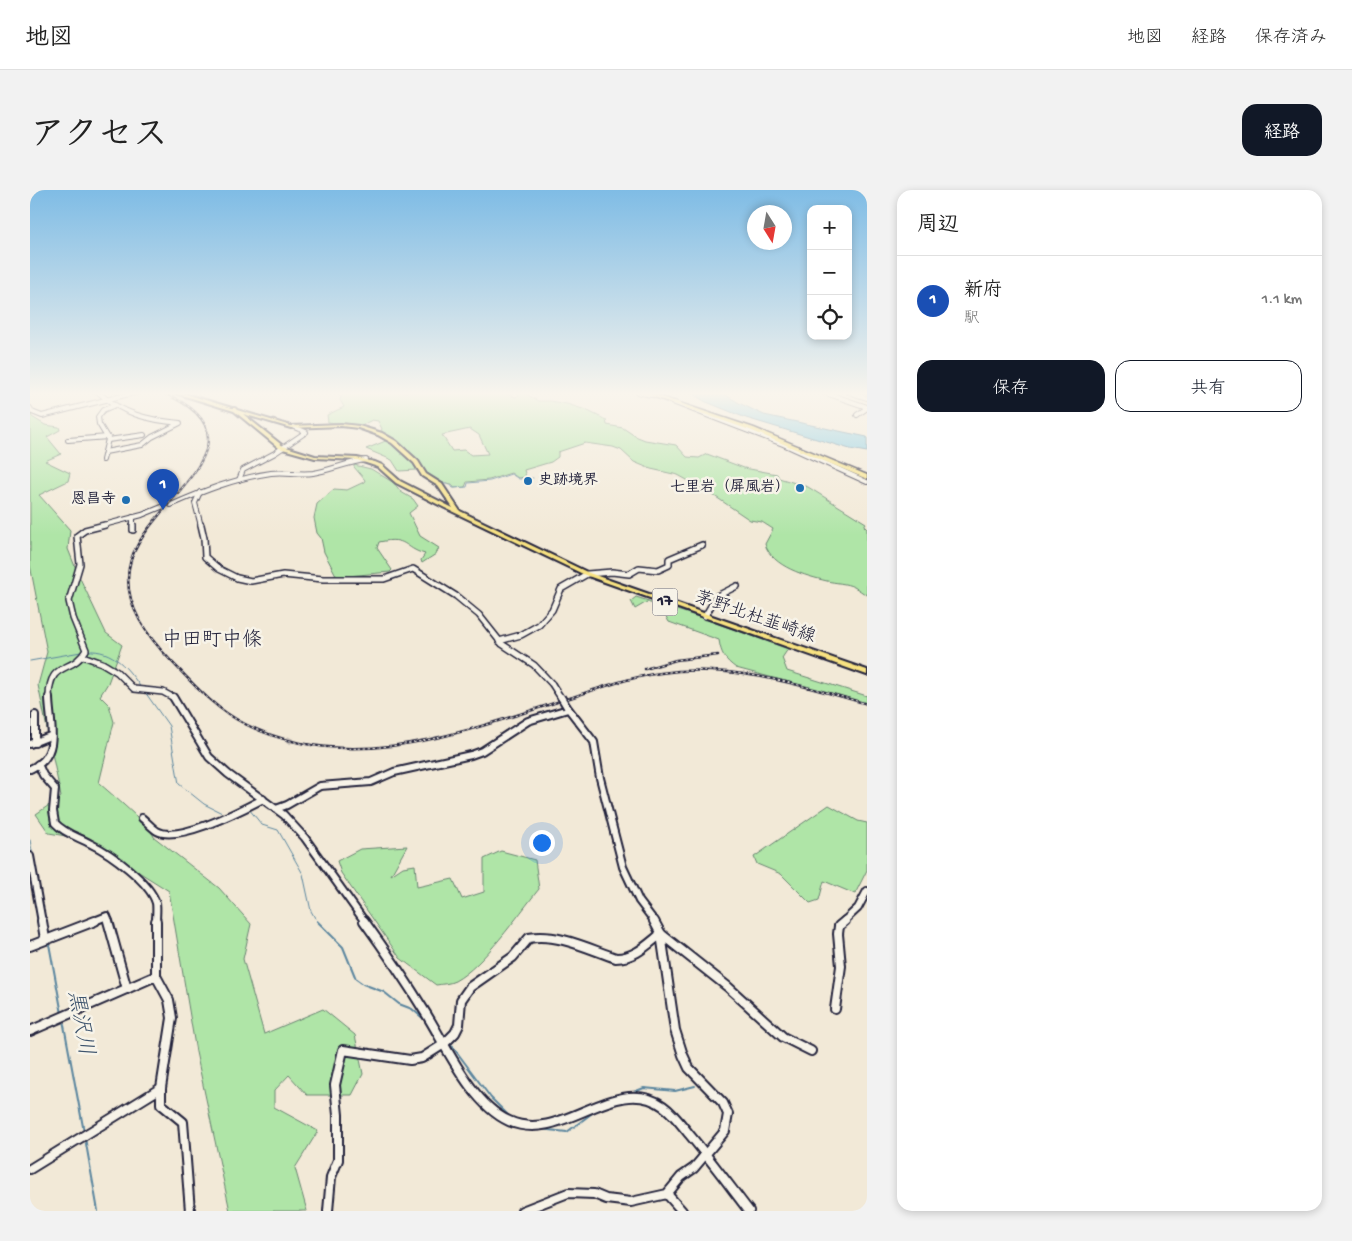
<!DOCTYPE html>
<html lang="ja">
<head>
<meta charset="utf-8">
<style>
  :root { --surface:#fff; --page:#f2f2f2; --text:#222; --muted:#767676; --line:#e0e0e0; --accent:#111827 }
  body { margin:0; font-family:"Gochi Hand","Klee One",sans-serif; background:var(--page); color:var(--text) }
  .controls { position:absolute; right:15px; top:15px; display:grid; overflow:hidden; border-radius:10px; box-shadow:0 2px 8px #0003 }
  .controls button { width:45px; height:45px; display:grid; place-items:center; padding:0; border:0; border-bottom:1px solid var(--line); background:var(--surface); color:var(--text); font:25px sans-serif }
  .compass { position:absolute; left:717px; top:15px; width:45px; height:45px; border-radius:50%; background:var(--surface); box-shadow:0 2px 8px #0003; rotate:169deg }
  .you { position:absolute; left:511px; top:652px; width:18px; height:18px; margin:-12px; border:4px solid #fff; border-radius:50%; background:#1a73e8; box-shadow:0 0 0 8px #1a73e833 }
  .badge { display:grid; place-items:center; width:32px; height:32px; border-radius:50%; background:var(--accent); color:#fff; font-size:16px; font-weight:700 }
  .pin { position:absolute; translate:-50% -41px; filter:drop-shadow(0 1px 2px #0008) }
  .pin::after { content:''; position:absolute; top:26px; width:18px; height:15px; background:inherit; clip-path:polygon(0 0,100% 0,50% 100%) }
  .list { margin:0; padding:0; list-style:none }
  h2 { display:flex; justify-content:space-between; align-items:center; height:65px; margin:0; padding:0 20px; font-size:21px }
  h2 small { font-size:16px; font-weight:400; color:var(--muted) }
  .list li { display:grid; grid-template-columns:32px 1fr auto; gap:15px; align-items:center; box-sizing:border-box; height:90px; padding:0 20px; border-top:1px solid var(--line) }
  .list b { display:block; font-size:19px; white-space:nowrap }
  .list p { margin:0; font-size:16px; white-space:nowrap; color:var(--muted) }
  .list em { font-size:16px; font-style:normal; color:var(--muted) }
  .actions { display:flex; gap:10px; padding:15px 20px }
  .actions a { flex:1; padding:11px 0; border:1px solid var(--accent); border-radius:15px; text-align:center; font-size:18px; color:var(--accent) }
  .actions .main { background:var(--accent); color:#fff }
  .icon { flex:none; width:28px; height:28px; fill:none; stroke:currentColor; stroke-width:2; stroke-linecap:round; stroke-linejoin:round }
  .map { position:relative; flex:none; width:837px; height:1021px; overflow:hidden; border-radius:15px }
  header { display:flex; align-items:center; gap:30px; box-sizing:border-box; height:70px; padding:0 25px; background:var(--surface); border-bottom:1px solid var(--line) }
  header strong { font-size:24px }
  nav { display:flex; gap:28px; margin-inline-start:auto; font-size:18px }
  .intro { display:flex; align-items:center; justify-content:space-between; box-sizing:border-box; height:120px; padding:0 30px }
  h1 { margin:0; font-size:35px }
  .button { padding:12px 22px; border-radius:15px; background:var(--accent); color:#fff; font-size:18px; font-weight:700 }
  main { display:flex; gap:30px; padding:0 30px }
  aside { flex:1; background:var(--surface); border-radius:15px; box-shadow:0 2px 8px #0003 }
  .map>svg:first-child { display:block }
  .green { fill:#afe5a7; stroke:#688471; fill-rule:evenodd }
  .water { fill:#81c9e1; stroke:#5b869f }
  .lines { fill:none; stroke-linecap:round; stroke-linejoin:round }
  .stream-far1 { stroke:#5b869f; stroke-width:1 }
  .stream { stroke:#5b869f; stroke-width:2 }
  .minor-tunnel { stroke:#c8c1b8; stroke-width:6; stroke-dasharray:6 3; stroke-linecap:butt }
  .minor-far3-casing { stroke:#22223b; stroke-width:6 }
  .minor-far2-casing { stroke:#22223b; stroke-width:8 }
  .minor-far1-casing { stroke:#22223b; stroke-width:10 }
  .minor-casing { stroke:#22223b; stroke-width:12 }
  .major-casing { stroke:#22223b; stroke-width:4 }
  .highway-casing { stroke:#22223b; stroke-width:3 }
  .minor-far3 { stroke:#f7f3e8; stroke-width:4 }
  .minor-far2 { stroke:#f7f3e8; stroke-width:5 }
  .minor-far1 { stroke:#f7f3e8; stroke-width:6 }
  .minor { stroke:#f7f3e8; stroke-width:8 }
  .major { fill:#f8e281; fill-rule:evenodd }
  .highway { fill:#f8e281; fill-rule:evenodd }
  .rail-casing { stroke:#22223b; stroke-width:2.5 }
  .rail { stroke:#f7f3e8; stroke-width:1; stroke-dasharray:2.5; stroke-linecap:butt }
  .minor-bridge-far1-casing { stroke:#22223b; stroke-width:8; stroke-linecap:butt }
  .minor-bridge-casing { stroke:#22223b; stroke-width:10; stroke-linecap:butt }
  .minor-bridge-far1 { stroke:#f7f3e8; stroke-width:5 }
  .minor-bridge { stroke:#f7f3e8; stroke-width:6 }
  .poi-dot { fill:#1f6fb2; stroke:#f7f3e8; stroke-width:2 }
  .labels { text-anchor:middle; dominant-baseline:central; stroke-width:5; stroke-linejoin:round; paint-order:stroke }
  .far-poi-label { font-size:15px; font-weight:bold; fill:#22223b; stroke:#f7f3e8; text-anchor:end }
  .shield { fill:#f7f3e8; stroke:#62616f; stroke-width:1 }
  .shield-label { font-size:16px; font-weight:bold; fill:#22223b }
  .street-label { font-size:18px; fill:#22223b; stroke:#f7f3e8 }
  .quarter-label { font-size:20px; fill:#22223b; stroke:#f7f3e8 }
  .near-water-label { font-size:22px; font-style:italic; fill:#3e546d; stroke:#f7f3e8 }
</style>
</head>
<body>
<header>
<strong>地図</strong>
<nav><a>地図</a><a>経路</a><a>保存済み</a></nav>
</header>
<div class="intro"><h1>アクセス</h1><a class="button">経路</a></div>
<main>
<div class="map">
<svg width="837" height="1021" viewBox="0 0 837 1021">
  <rect width="100%" height="100%" fill="#f2e9d7"/>
  <filter id="ink" filterUnits="userSpaceOnUse"><feTurbulence type="fractalNoise" baseFrequency=".02" numOctaves="2"/><feDisplacementMap in="SourceGraphic" scale="10" xChannelSelector="R" yChannelSelector="G"/><feConvolveMatrix kernelMatrix="1 2 1 2 8 2 1 2 1" color-interpolation-filters="sRGB"/></filter>
  <g filter="url(#ink)">
    <g class="green">
      <path d="M319 202H470L486 207 489 205 486 202H493L508 211H520L537 214 556 220 576 230 577 235 593 238 605 246 615 250 646 255 657 267 669 268 677 264 714 278 747 284 749 288 778 297 836 333 834 336 837 339V405C833 403 828 399 824 397 816 393 805 393 797 391 776 386 742 377 735 354L743 339 732 332 720 330 677 301 648 285 621 279 604 272 591 260 583 257 555 253 528 262V267L521 272 494 280 496 287 488 288 481 283 459 290 437 292 435 297 424 298 422 294 409 292 396 285 388 272 350 243 352 239 348 231 342 230 330 236 298 232 297 225 314 217 310 210 311 206ZM440 239 449 245 458 264 441 265 434 260 422 261 412 245Z"/>
      <path d="M0 221 2 227 15 235 29 237 30 240 17 247 31 264 15 271 40 283 38 291 9 305 40 340 38 359 48 384 76 443 92 455 78 493 70 506 79 515 84 532 69 593C80 603 121 637 124 647L189 698 221 734 213 769 234 844 293 819 325 845 333 884 322 905H277L259 885 244 901V917L288 941 265 978 277 1021H200L166 862 139 701 58 650 19 643 6 624 31 607 8 495 17 462 0 375Z"/>
      <path d="M358 250 384 272 387 280 369 281 362 270 336 259Z"/>
      <path d="M324 275 341 279 364 293 371 302 383 309 388 316 379 323 390 346 409 358 406 364 392 373 391 370 395 364C373 358 378 346 349 352L347 358 362 380 360 382 307 387 294 362 291 348 287 343 284 328 287 314 304 299 317 300 334 292 335 290 324 277Z"/>
      <path d="M606 407 672 428 758 459 752 468 757 481 837 506V513L706 478C695 470 691 464 689 450L639 432 630 416 617 412 605 419 601 411Z"/>
      <path d="M799 615 828 631 837 633V680L825 704 794 691 789 710 780 713 751 684 727 674 724 667Z"/>
      <path d="M377 656 361 685 373 677 385 675 387 697 423 689 432 709 454 702V669L471 661 505 670 509 699C488 725 453 776 425 791 419 794 412 794 406 795L370 768 311 683 307 671 330 659Z"/>
    </g>
    <path class="water" d="M660 202H691L709 213 734 225 837 247V262L820 259 716 228 674 211Z"/>
    <g class="lines">
      <g class="stream-far1">
        <path d="M410 293 421 295 423 298 437 297 438 293 460 291 481 284 489 289 503 288"/>
        <path d="M57 461C84 459 98 479 112 499"/>
        <path d="M0 471 51 462"/>
        <path d="M115 502 139 536 149 594 174 614 194 624"/>
        <path d="M219 619 232 635 248 640 273 684 281 721 285 728"/>
        <path d="M0 650 3 666"/>
      </g>
      <g class="stream">
        <path d="M287 731 313 757 326 789 333 794 354 802 369 814 382 819 395 830"/>
        <path d="M19 754 32 824"/>
        <path d="M33 830 54 942"/>
        <path d="M420 853 461 908 480 927"/>
        <path d="M601 903 614 898 645 901 665 896"/>
        <path d="M509 939 537 942 565 921"/>
        <path d="M55 948 68 1021"/>
      </g>
      <path class="minor-tunnel" d="M258 553 261 547"/>
      <defs>
        <g id="minor-far3">
          <path d="M68 202C92 224 118 230 150 233L122 247 112 255 75 262"/>
          <path d="M608 202 621 205"/>
          <path d="M793 202 837 217"/>
          <path d="M819 202 837 208"/>
          <path d="M645 213 753 254 837 292"/>
          <path d="M0 218 2 222 12 226 107 202"/>
          <path d="M827 225 837 218"/>
          <path d="M38 250 78 247"/>
          <path d="M78 250 114 245"/>
          <path d="M73 270 78 249 69 234 68 227 73 220 83 216"/>
          <path d="M209 290 213 280 245 263 276 242 264 237"/>
          <path d="M170 302 165 313 171 336"/>
          <path d="M141 315C173 301 206 288 241 283 255 281 269 285 283 283 301 280 318 272 336 270"/>
          <path d="M103 327V336"/>
          <path d="M70 336 112 325 134 316"/>
        </g>
        <g id="minor-far2">
          <path d="M103 335V340"/>
          <path d="M171 335 174 348 175 367 189 379 207 388 221 391 253 385 293 389H354L383 379 426 406 449 425 472 454 504 475 522 494"/>
          <path d="M675 426 687 406 707 396"/>
          <path d="M469 451 491 445 509 435 522 420 531 399 557 384 582 382 599 384 609 378 628 380 639 375V369L672 355"/>
          <path d="M53 466 72 473 87 482 104 499 133 502 144 508"/>
          <path d="M19 508C19 469 42 485 56 460L43 428 39 411 50 374 47 346 55 340 75 335"/>
        </g>
        <g id="minor-far1">
          <path d="M143 507 179 567 198 584 254 625 275 648 335 732"/>
          <path d="M537 517 564 552 570 588 593 677 609 711 625 732"/>
          <path d="M5 525V553"/>
          <path d="M0 554 20 546"/>
          <path d="M8 574 13 585 25 599 23 621 25 633C35 644 49 647 61 654 80 663 120 692 126 713 127 718 126 726 126 732"/>
          <path d="M0 579C6 576 13 573 16 567 27 552 19 525 19 507"/>
          <path d="M246 619 257 615 290 596 341 592 364 582 441 565 452 561 498 531 538 519"/>
          <path d="M112 628C117 632 122 638 127 641 148 653 212 620 233 609"/>
          <path d="M0 666 12 732"/>
          <path d="M62 732 77 726 79 732"/>
          <path d="M813 732 828 718 837 701"/>
        </g>
        <g id="minor">
          <path d="M12 731 15 749"/>
          <path d="M78 731 97 799"/>
          <path d="M126 731V786L139 810 142 828 131 898V914L153 932 160 1021"/>
          <path d="M334 731C355 760 376 791 395 822 416 855 441 914 479 931 532 955 584 882 633 916 643 923 651 934 659 944 680 969 699 995 719 1021"/>
          <path d="M631 744 698 797 753 847 781 861"/>
          <path d="M0 756 65 731"/>
          <path d="M805 819 811 776 808 744 809 736 815 731"/>
          <path d="M0 841 126 786"/>
          <path d="M0 979 131 898"/>
          <path d="M637 1004 652 1021"/>
          <path d="M298 1021 301 987 308 970V925L305 895 313 860 380 870 392 868 414 854 425 843 429 835 431 810 440 797 483 767 499 748C528 743 559 759 586 768 605 768 617 755 631 744"/>
          <path d="M492 1021 538 1003 564 1004 576 1009 601 1012 637 1004 651 987 664 978 695 941 698 924 693 913 659 878 653 865 645 840 631 744 624 731"/>
        </g>
        <path id="major" d="M142 202H149L202 218H205L207 220 261 236 311 234 329 236 352 243 366 251 388 271 396 284 412 294 430 321 559 383 837 480V485L555 385 415 318 366 293 348 277 327 270 285 268 249 258 204 221ZM213 224 261 238 311 236 328 238 348 245 362 253 384 273 392 286 408 296 423 318 370 291 352 275 345 272 327 268 285 266 253 256Z"/>
        <path id="highway" d="M610 202H617L724 238 837 285V289L720 240Z"/>
      </defs>
      <use href="#minor-far3" class="minor-far3-casing"/>
      <use href="#minor-far2" class="minor-far2-casing"/>
      <use href="#minor-far1" class="minor-far1-casing"/>
      <use href="#minor" class="minor-casing"/>
      <use href="#major" class="major-casing"/>
      <use href="#highway" class="highway-casing"/>
      <use href="#minor-far3" class="minor-far3"/>
      <use href="#minor-far2" class="minor-far2"/>
      <use href="#minor-far1" class="minor-far1"/>
      <use href="#minor" class="minor"/>
      <use href="#major" class="major"/>
      <use href="#highway" class="highway"/>
      <defs>
        <g id="rail">
          <path d="M131 202C249 250 109 314 99 378 93 415 118 447 142 472 165 496 185 519 215 534 323 588 438 540 543 507 572 497 601 487 631 483 701 473 771 495 837 514"/>
          <path d="M615 479 646 470 688 465"/>
        </g>
      </defs>
      <use href="#rail" class="rail-casing"/>
      <use href="#rail" class="rail"/>
      <defs>
        <path id="minor-bridge-far1" d="M522 494 531 508"/>
        <path id="minor-bridge" d="M531 507 537 517"/>
      </defs>
      <use href="#minor-bridge-far1" class="minor-bridge-far1-casing"/>
      <use href="#minor-bridge" class="minor-bridge-casing"/>
      <use href="#minor-bridge-far1" class="minor-bridge-far1"/>
      <use href="#minor-bridge" class="minor-bridge"/>
    </g>
  </g>
  <linearGradient id="sky" x2="0" y2="1"><stop stop-color="#7fbce5"/><stop offset="0.59" stop-color="#f9f5ed"/><stop offset="1" stop-color="#f9f5ed" stop-opacity="0"/></linearGradient>
  <rect width="837" height="345" fill="url(#sky)"/>
  <g class="poi-dot">
    <circle cx="498" cy="291" r="5"/>
    <circle cx="770" cy="298" r="5"/>
    <circle cx="96" cy="310" r="5"/>
  </g>
  <g class="labels">
    <g class="far-poi-label">
      <text x="508" y="291" text-anchor="start">史跡境界</text>
      <text x="760" y="298">七里岩（屏風岩）</text>
      <text x="86" y="310">恩昌寺</text>
    </g>
    <rect class="shield" x="622.5" y="398.5" width="25" height="27" rx="4"/>
    <g class="shield-label">
      <text x="635" y="412">17</text>
    </g>
    <g class="street-label">
      <text transform="translate(725 428) rotate(19)">茅野北杜韮崎線</text>
    </g>
    <g class="quarter-label">
      <text x="182" y="451">中田町中條</text>
    </g>
    <g class="near-water-label">
      <text transform="translate(49 833) rotate(80)">黒沢川</text>
    </g>
  </g>
</svg>
<div class="controls">
<button>+</button>
<button>−</button>
<button><svg class="icon" aria-label="locate" viewBox="0 0 24 24"><circle cx="12" cy="12" r="6"/><path d="M12 2v4M12 18v4M2 12h4M18 12h4"/></svg></button>
</div>
<svg class="compass" viewBox="-18 -18 36 36"><path d="M0-13l5 13h-10z" fill="#e53935"/><path d="M0 13l5-13h-10z" fill="#767676"/></svg>
<div class="you"></div>
<div class="pin badge" style="left:133px;top:320px;background:#1a4fb4">1</div>
</div>
<aside>
<h2>周辺<small></small></h2>
<ul class="list">
<li><span class="badge" style="background:#1a4fb4">1</span><div><b>新府</b><p>駅</p></div><em>1.1 km</em></li>
</ul>
<div class="actions"><a class="main">保存</a><a>共有</a></div>
</aside>
</main>
</body>
</html>
